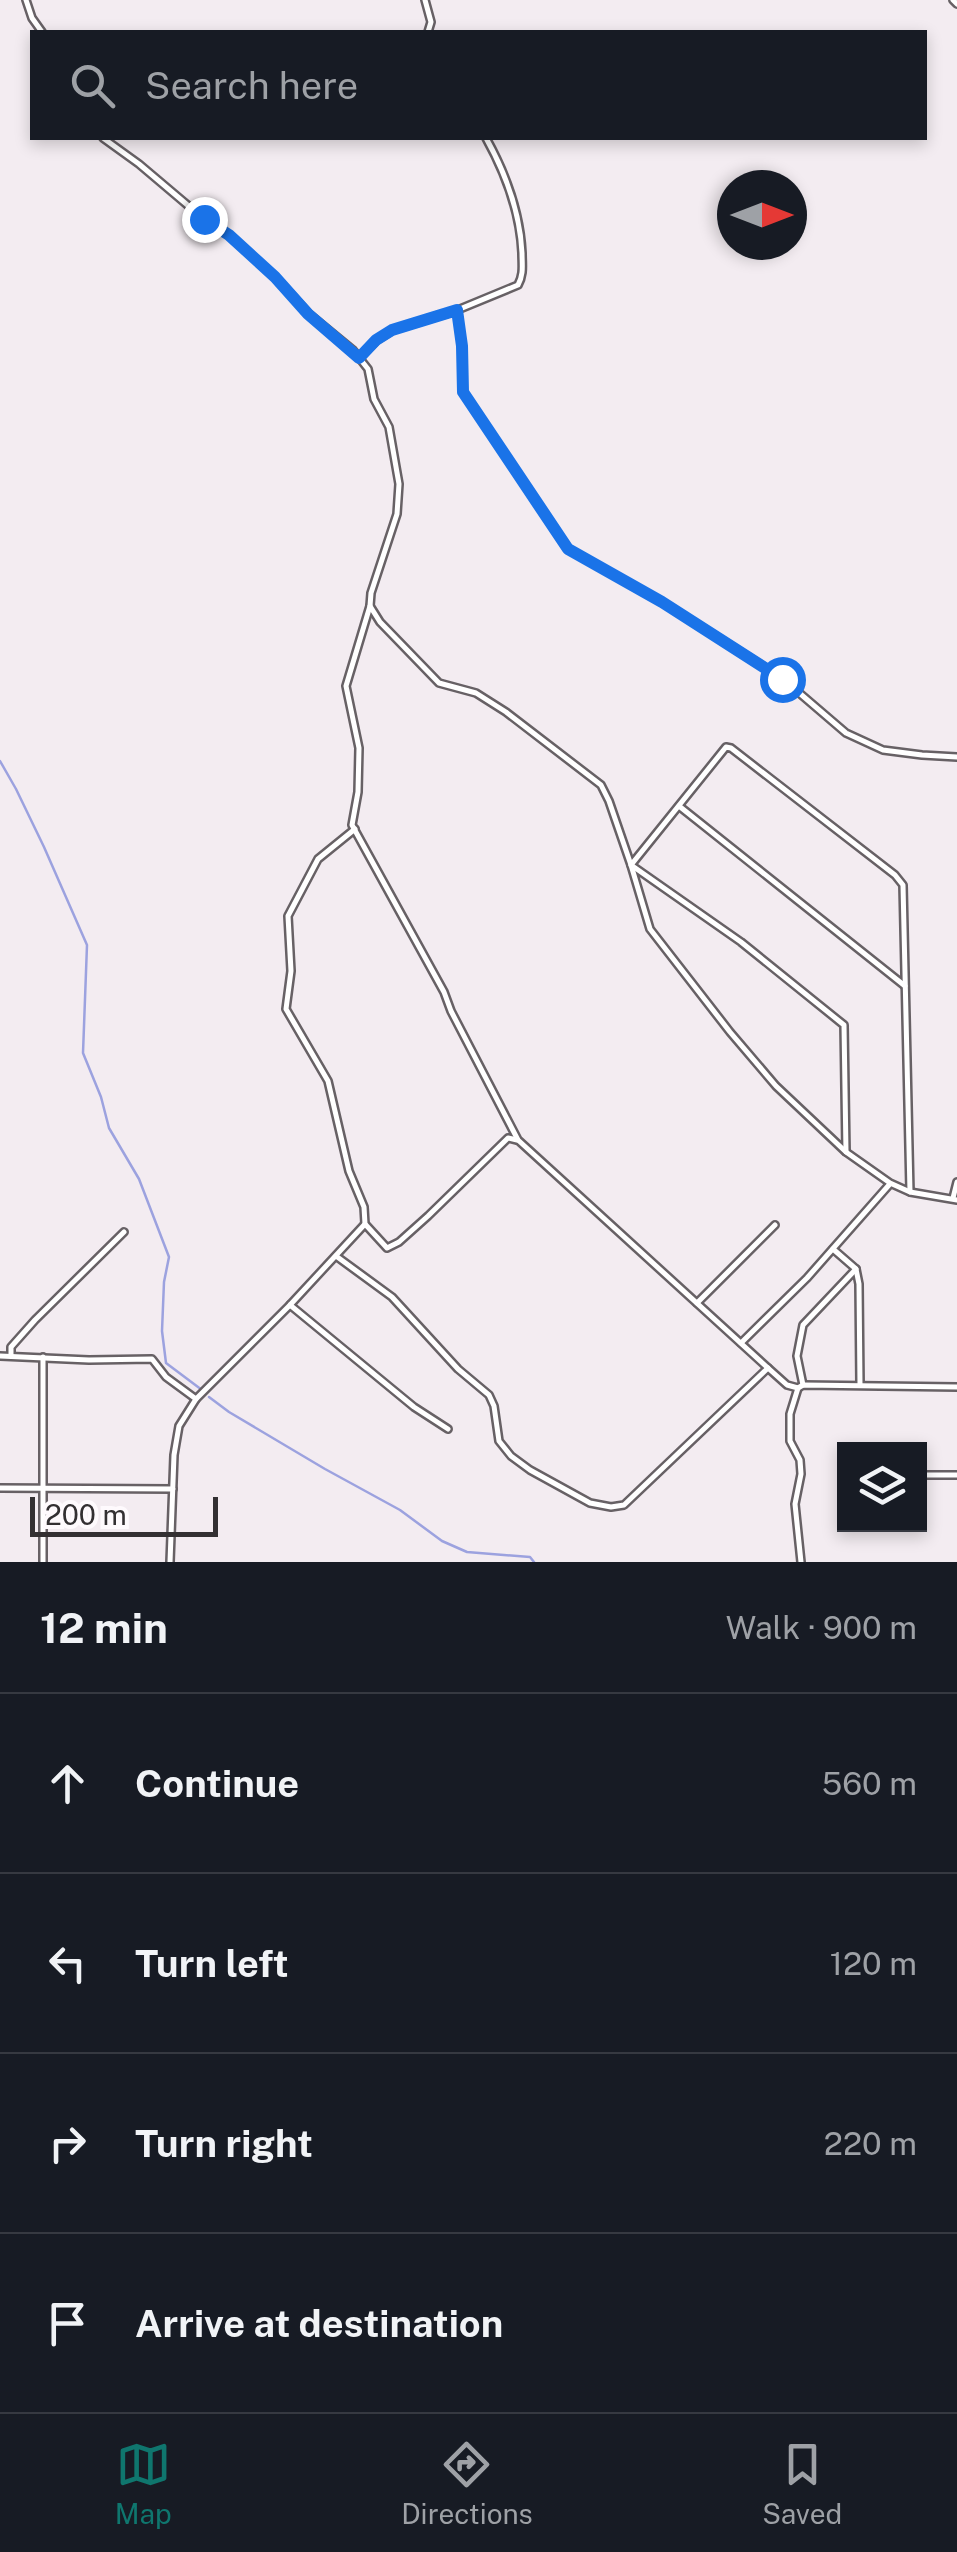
<!DOCTYPE html>
<html lang="en">
<head>
<meta charset="utf-8">
<style>
  :root { --surface:#171b24; --page:#20242c; --text:#f1f3f6; --muted:#9ea1a6; --line:#363941; --accent:#0f766e }
  body { margin:0; font-family:"Public Sans",sans-serif; background:var(--page); color:var(--text) }
  .controls { position:absolute; right:30px; bottom:30px; display:grid; overflow:hidden; border-radius:0px; box-shadow:0 5px 15px #0003 }
  .controls button { width:90px; height:90px; display:grid; place-items:center; padding:0; border:0; border-bottom:2px solid var(--line); background:var(--surface); color:var(--text); font:50px sans-serif }
  .compass { position:absolute; left:717px; top:170px; width:90px; height:90px; border-radius:50%; background:var(--surface); box-shadow:0 5px 15px #0003; rotate:90deg }
  .scale { position:absolute; left:30px; bottom:25px; width:188px; box-sizing:border-box; padding-left:10px; border:5px solid #333032; border-top:0; font-size:28px; line-height:35px; white-space:nowrap; color:#333032; -webkit-text-stroke:8px #fefafd; paint-order:stroke }
  .stop { position:absolute; width:30px; height:30px; margin:-22px; border:8px solid #1a73e8; border-radius:50%; background:#fff }
  .stop.end { background:#1a73e8; border-color:#fff; box-shadow:0 2px 10px #0008 }
  .list { margin:0; padding:0; list-style:none }
  h2 { display:flex; justify-content:space-between; align-items:center; height:130px; margin:0; padding:0 40px; font-size:42px }
  h2 small { font-size:32px; font-weight:400; color:var(--muted) }
  .list li { display:grid; grid-template-columns:65px 1fr auto; gap:30px; align-items:center; box-sizing:border-box; height:180px; padding:0 40px; border-top:2px solid var(--line) }
  .list b { display:block; font-size:38px; white-space:nowrap }
  .list em { font-size:32px; font-style:normal; color:var(--muted) }
  .icon { flex:none; width:55px; height:55px; fill:none; stroke:currentColor; stroke-width:2; stroke-linecap:round; stroke-linejoin:round }
  .map { position:relative; flex:none; width:957px; height:1562px; overflow:hidden }
  .search { position:absolute; background:var(--surface); box-shadow:0 5px 15px #0003; left:30px; right:30px; top:30px; height:110px; display:flex; align-items:center; gap:25px; box-sizing:border-box; padding:0 35px; border-radius:0px; color:var(--muted); font-size:38px }
  .sheet { height:850px; background:var(--surface) }
  nav { display:flex; justify-content:space-around; align-items:center; box-sizing:border-box; height:140px; border-top:2px solid var(--line); background:var(--surface); font-size:28px; color:var(--muted) }
  nav a { display:grid; justify-items:center; gap:5px }
  nav .on { color:var(--accent) }
  .map>svg:first-child { display:block }
  .lines { fill:none; stroke-linecap:round; stroke-linejoin:round }
  .stream { stroke:#9ca2df; stroke-width:2.5 }
  .minor-casing { stroke:#676165; stroke-width:10 }
  .minor { stroke:#fff; stroke-width:5 }
  .route { stroke:#1a73e8; stroke-width:12 }
</style>
</head>
<body>
<div class="map">
<svg width="957" height="1562" viewBox="0 0 957 1562">
  <rect width="100%" height="100%" fill="#f3ecf1"/>
  <g class="lines">
    <g class="stream">
      <path d="M0 761 16 789 44 847 87 945 83 1053 101 1097 109 1128 139 1179 169 1257 164 1282 162 1331 166 1363 202 1390"/>
      <path d="M209 1397 229 1412 325 1469 400 1510 442 1541 467 1552 530 1557 534 1562"/>
    </g>
    <defs>
      <g id="minor">
        <path d="M26 0 32 18 42 32"/>
        <path d="M425 0 431 22 428 32"/>
        <path d="M953 0 957 4"/>
        <path d="M103 138 139 164 204 219 229 235 275 277 308 313 353 350 368 369 374 399 389 427 399 484 397 514 371 593 370 606 380 622 439 683 476 693 506 712 601 785 609 801 631 865 650 929 730 1032 776 1086 846 1152 890 1183 910 1192 957 1200"/>
        <path d="M457 310 462 346 463 392 568 549 662 602 783 679 846 733 883 750 922 755 957 757"/>
        <path d="M360 357 377 340 393 330 455 311 518 285C524 274 522 265 522 253 520 211 506 174 486 138"/>
        <path d="M370 606 346 686 359 748 358 792 352 825 444 992 451 1011 518 1140 768 1368 787 1385 798 1388 790 1414V1441L800 1460 801 1474 795 1504 801 1562"/>
        <path d="M679 806 905 986"/>
        <path d="M355 829 318 859 288 916 291 971 286 1009 328 1081 349 1171 364 1207 365 1224 387 1248 399 1242 428 1216 508 1138 517 1140"/>
        <path d="M846 1152 844 1025 741 942 631 865 726 747 731 748 895 875 903 885 910 1192"/>
        <path d="M953 1198 957 1182"/>
        <path d="M833 1249 856 1269 859 1284 860 1385"/>
        <path d="M336 1256 392 1297 458 1369 489 1395 494 1406 499 1441 511 1456 530 1470 590 1503 611 1507 624 1505 768 1368"/>
        <path d="M697 1303 775 1225"/>
        <path d="M290 1305 414 1407 448 1429"/>
        <path d="M741 1343 807 1278 889 1185"/>
        <path d="M0 1356 89 1360 152 1359 166 1377 196 1399"/>
        <path d="M11 1356V1347L35 1320 124 1232"/>
        <path d="M803 1385 797 1356 803 1325 856 1269"/>
        <path d="M798 1388 803 1385 957 1387"/>
        <path d="M920 1475H957"/>
        <path d="M0 1488 173 1489"/>
        <path d="M43 1562V1357"/>
        <path d="M170 1562 174 1455 179 1426 196 1399 290 1305 365 1224"/>
      </g>
    </defs>
    <use href="#minor" class="minor-casing"/>
    <use href="#minor" class="minor"/>
  </g>
  <g class="lines">
    <path class="route" d="M204 219 229 235 275 277 308 314 359 358 376 340 392 330 457 310 462 346 463 392 568 549 662 602 782 679"/>
  </g>
</svg>
<div class="controls">
<button><svg class="icon" aria-label="layers" viewBox="0 0 24 24"><path d="M12 4l9 5-9 5-9-5zM3 14l9 5 9-5"/></svg></button>
</div>
<svg class="compass" viewBox="-18 -18 36 36"><path d="M0-13l5 13h-10z" fill="#e53935"/><path d="M0 13l5-13h-10z" fill="#9ea1a6"/></svg>
<div class="scale">200 m</div>
<div class="stop" style="left:782px;top:679px"></div>
<div class="stop end" style="left:204px;top:219px"></div>
<div class="search"><svg class="icon" aria-label="search" viewBox="0 0 24 24"><circle cx="10" cy="10" r="6"/><path d="M15 15l6 6"/></svg>Search here</div>
</div>
<section class="sheet">
<h2>12 min<small>Walk · 900 m</small></h2>
<ul class="list">
<li><svg class="icon" aria-label="ahead" viewBox="0 0 24 24"><path d="M12 20V5M6 11l6-6 6 6"/></svg><div><b>Continue</b></div><em>560 m</em></li>
<li><svg class="icon" aria-label="left" viewBox="0 0 24 24"><path d="M17 20v-9H6M10 6l-5 5 5 5"/></svg><div><b>Turn left</b></div><em>120 m</em></li>
<li><svg class="icon" aria-label="right" viewBox="0 0 24 24"><path d="M7 20v-9h11M14 6l5 5-5 5"/></svg><div><b>Turn right</b></div><em>220 m</em></li>
<li><svg class="icon" aria-label="arrive" viewBox="0 0 24 24"><path d="M6 21V4h12l-3 4 3 4H6"/></svg><div><b>Arrive at destination</b></div></li>
</ul>
</section>
<nav>
<a class="on"><svg class="icon" aria-label="map" viewBox="0 0 24 24"><path d="M3 6l6-2 6 2 6-2v14l-6 2-6-2-6 2zM9 4v14M15 6v14"/></svg>Map</a>
<a><svg class="icon" aria-label="directions" viewBox="0 0 24 24"><path d="M12 3l9 9-9 9-9-9zM9 14v-3h6M13 9l2 2-2 2"/></svg>Directions</a>
<a><svg class="icon" aria-label="saved" viewBox="0 0 24 24"><path d="M7 4h10v16l-5-4-5 4z"/></svg>Saved</a>
</nav>
</body>
</html>
